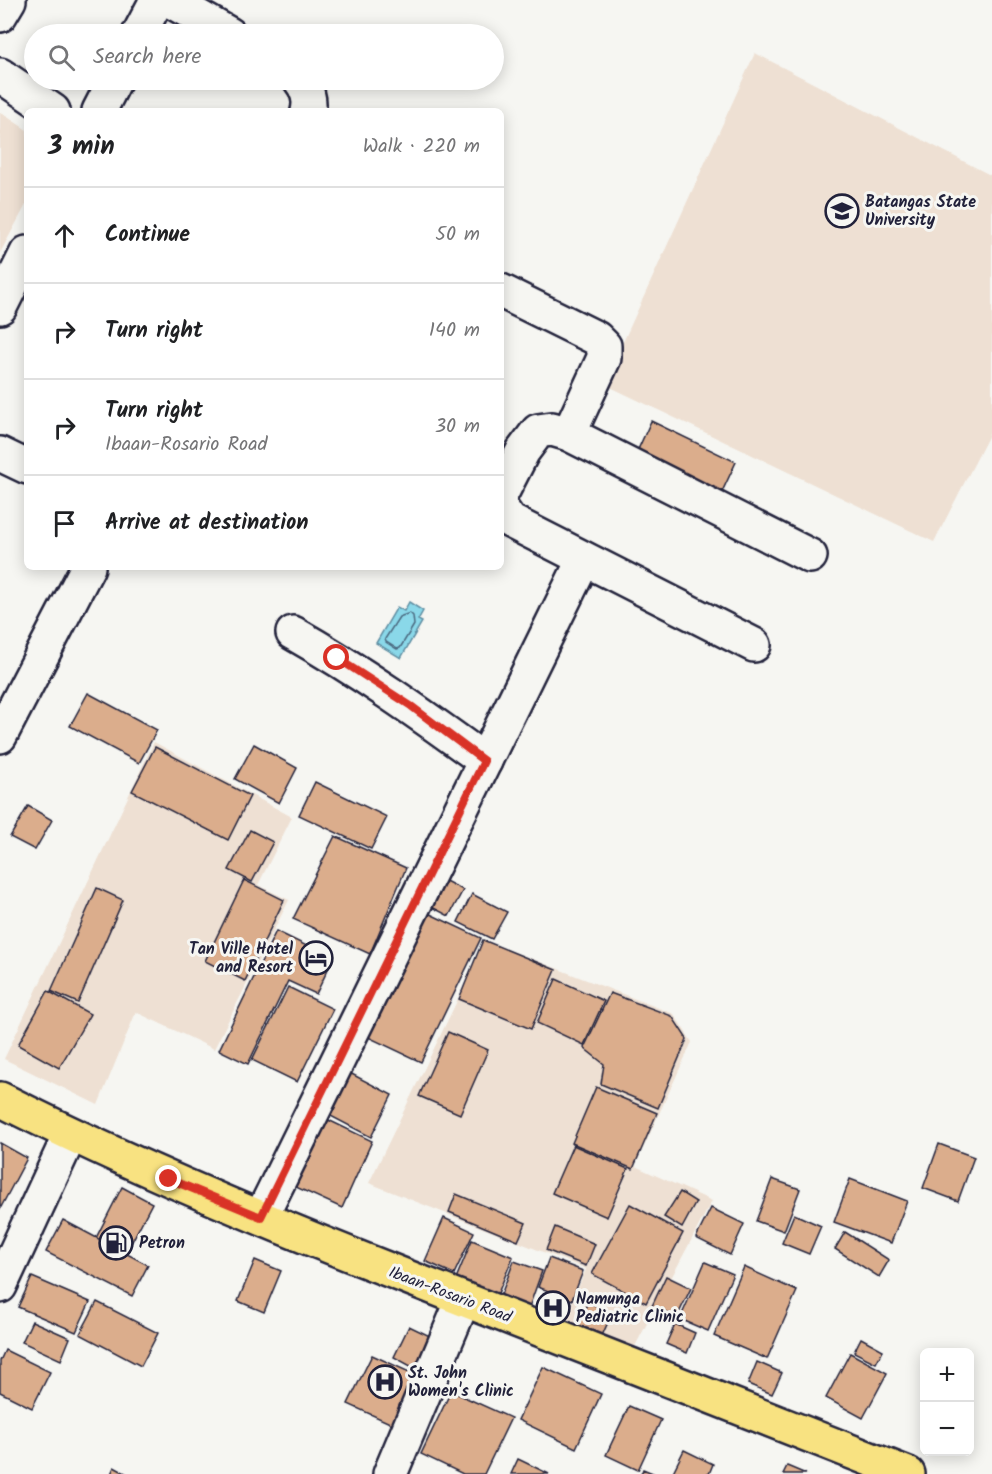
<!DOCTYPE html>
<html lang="en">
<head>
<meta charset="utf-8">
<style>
  :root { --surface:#fff; --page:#f6f6f6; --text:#202124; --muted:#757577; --line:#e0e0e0 }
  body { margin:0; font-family:Kalam,sans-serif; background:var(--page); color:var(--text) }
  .controls { position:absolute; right:18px; bottom:18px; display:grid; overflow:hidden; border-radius:9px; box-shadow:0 3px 15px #0003 }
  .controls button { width:54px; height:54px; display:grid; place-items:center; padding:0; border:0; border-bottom:2px solid var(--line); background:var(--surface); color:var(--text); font:30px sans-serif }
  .stop { position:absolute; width:18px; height:18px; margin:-14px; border:4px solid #d93025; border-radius:50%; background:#fff }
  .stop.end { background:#d93025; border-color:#fff; box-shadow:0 2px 6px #0008 }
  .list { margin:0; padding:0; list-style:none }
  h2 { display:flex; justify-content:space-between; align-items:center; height:78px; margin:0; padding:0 24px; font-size:26px }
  h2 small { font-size:20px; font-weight:400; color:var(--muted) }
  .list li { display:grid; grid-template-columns:39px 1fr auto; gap:18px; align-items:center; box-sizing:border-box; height:96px; padding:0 24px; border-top:2px solid var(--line) }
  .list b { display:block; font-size:22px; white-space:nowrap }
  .list p { margin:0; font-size:20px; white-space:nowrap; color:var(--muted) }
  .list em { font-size:20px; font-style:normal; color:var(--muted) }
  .icon { flex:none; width:33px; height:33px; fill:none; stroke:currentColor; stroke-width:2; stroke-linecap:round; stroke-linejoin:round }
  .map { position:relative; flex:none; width:992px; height:1474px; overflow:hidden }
  .search { position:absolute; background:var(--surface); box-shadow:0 3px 15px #0003; left:24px; top:24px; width:480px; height:66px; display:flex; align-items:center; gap:15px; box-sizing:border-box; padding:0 21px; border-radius:33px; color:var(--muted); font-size:22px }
  .panel { position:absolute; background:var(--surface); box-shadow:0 3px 15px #0003; left:24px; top:108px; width:480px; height:462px; border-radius:9px }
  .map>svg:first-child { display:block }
  .built { fill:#eee0d3 }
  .water { fill:#8ad8e9; stroke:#608fa3; stroke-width:1.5 }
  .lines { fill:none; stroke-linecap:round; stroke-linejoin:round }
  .shore { stroke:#4c6b81; stroke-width:1.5 }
  .building { fill:#dbad8c; stroke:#22223b; stroke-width:1.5 }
  .minor-casing { stroke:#22223b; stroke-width:38 }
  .major-casing { stroke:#22223b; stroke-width:38 }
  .minor { stroke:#f6f6f2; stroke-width:33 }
  .major { stroke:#f8e281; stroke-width:33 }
  .route { stroke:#d93025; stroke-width:8 }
  .labels { text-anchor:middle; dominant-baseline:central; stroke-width:6; stroke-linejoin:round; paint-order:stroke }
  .poi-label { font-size:16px; font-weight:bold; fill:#22223b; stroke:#f6f6f2; text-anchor:start }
  .street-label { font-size:16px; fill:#22223b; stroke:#f6f6f2 }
</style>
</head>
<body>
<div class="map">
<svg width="992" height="1474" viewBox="0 0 992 1474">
  <rect width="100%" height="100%" fill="#f6f6f2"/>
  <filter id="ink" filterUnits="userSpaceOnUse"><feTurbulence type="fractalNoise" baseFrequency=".0167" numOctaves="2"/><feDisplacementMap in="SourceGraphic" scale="12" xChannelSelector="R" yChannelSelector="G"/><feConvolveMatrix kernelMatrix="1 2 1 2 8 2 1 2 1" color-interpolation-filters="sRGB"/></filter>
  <g filter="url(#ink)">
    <g class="built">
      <path d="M755 53 992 176V429L934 542 604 384Z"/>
      <path d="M0 112 27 130V203L0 253Z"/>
      <path d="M154 742 292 817 258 885 289 900 214 1049 136 1012 98 1105 4 1059Z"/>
      <path d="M486 941 674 1014 692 1042 635 1166 712 1201 633 1350 562 1327 586 1269 369 1183Z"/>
    </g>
    <path class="water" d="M409 602 423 611 418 620 422 622 401 658 376 643 397 607 404 611Z"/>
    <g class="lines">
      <path class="shore" d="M410 613 413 616 414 625 400 648 397 649 386 642 385 639 399 617Z"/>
    </g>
    <g class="building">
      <path d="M651 421 736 462 720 496 636 454Z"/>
      <path d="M88 693 157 730 139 763 70 726Z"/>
      <path d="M254 744 297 768 279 803 235 779Z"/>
      <path d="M155 747 250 796 228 840 132 791Z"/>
      <path d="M315 782 387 817 371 849 299 815Z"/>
      <path d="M28 806 52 820 35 850 10 837Z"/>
      <path d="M250 830 273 842 252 882 229 870Z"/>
      <path d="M335 836 406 868 370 954 293 919Z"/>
      <path d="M436 876 463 890 449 916 422 902Z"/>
      <path d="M244 880 284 900 245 981 205 961Z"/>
      <path d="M97 888 123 900 78 1003 51 991Z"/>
      <path d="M472 894 507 912 492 939 458 922Z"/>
      <path d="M428 913 481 938 421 1062 368 1037Z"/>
      <path d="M276 931 311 948 307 957 329 967 316 994 288 981 248 1064 219 1050Z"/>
      <path d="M483 940 556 970 531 1029 459 999Z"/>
      <path d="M556 979 604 1001 584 1045 537 1023Z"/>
      <path d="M288 987 333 1009 297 1082 252 1060Z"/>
      <path d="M48 991 90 1014 59 1068 18 1045Z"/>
      <path d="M610 993 672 1016 687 1039 658 1108 601 1084 604 1064 584 1048Z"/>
      <path d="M448 1032 488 1050 460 1114 419 1096Z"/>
      <path d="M344 1070 392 1095 371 1137 323 1112Z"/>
      <path d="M596 1087 657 1113 633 1169 572 1143Z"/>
      <path d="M318 1115 372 1141 342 1208 287 1183Z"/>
      <path d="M0 1143 27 1158 0 1209Z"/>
      <path d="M939 1144 974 1157 958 1201 923 1188Z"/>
      <path d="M573 1145 628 1169 607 1217 552 1193Z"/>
      <path d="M772 1179 800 1189 784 1231 756 1221Z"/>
      <path d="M850 1179 907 1201 891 1243 834 1222Z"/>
      <path d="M122 1187 152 1203 126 1253 96 1238Z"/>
      <path d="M680 1192 696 1202 682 1228 664 1217Z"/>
      <path d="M456 1194 526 1223 518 1241 449 1212Z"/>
      <path d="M630 1204 683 1233 646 1303 592 1274Z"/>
      <path d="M711 1208 744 1224 730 1255 696 1238Z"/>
      <path d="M794 1214 821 1226 809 1254 782 1243Z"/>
      <path d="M444 1218 474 1232 454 1274 425 1261Z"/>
      <path d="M63 1220 148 1265 132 1296 46 1252Z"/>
      <path d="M555 1227 595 1244 586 1266 546 1250Z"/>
      <path d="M845 1232 889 1260 879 1277 835 1249Z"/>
      <path d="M472 1240 513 1257 496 1298 455 1281Z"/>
      <path d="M549 1258 583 1271 572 1300 538 1287Z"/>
      <path d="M255 1260 281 1271 264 1312 238 1301Z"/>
      <path d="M514 1261 542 1271 528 1310 499 1300Z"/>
      <path d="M705 1262 733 1274 708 1331 680 1319Z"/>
      <path d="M744 1267 797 1291 767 1359 714 1336Z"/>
      <path d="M666 1276 691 1288 677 1317 652 1306Z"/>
      <path d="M32 1277 90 1302 76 1332 18 1307Z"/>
      <path d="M544 1293 571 1303 563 1323 536 1312Z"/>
      <path d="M97 1302 158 1333 141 1366 80 1334Z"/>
      <path d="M588 1302 612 1313 601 1338 576 1327Z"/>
      <path d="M32 1321 70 1338 61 1360 22 1342Z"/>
      <path d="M675 1324 695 1333 687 1353 666 1344Z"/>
      <path d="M409 1326 434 1338 418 1370 394 1357Z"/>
      <path d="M861 1338 883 1350 876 1363 854 1352Z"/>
      <path d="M5 1350 50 1372 32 1408 0 1392V1361Z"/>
      <path d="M850 1353 887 1373 863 1418 826 1398Z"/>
      <path d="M372 1355 416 1375 392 1424 348 1404Z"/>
      <path d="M757 1362 782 1373 772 1394 748 1384Z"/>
      <path d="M543 1367 601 1394 576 1448 518 1420Z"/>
      <path d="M451 1391 511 1418 484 1474H463L421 1454Z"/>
      <path d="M629 1406 661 1420 638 1470 606 1455Z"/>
      <path d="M684 1450 713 1464 709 1474H672Z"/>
      <path d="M518 1459 549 1474H511Z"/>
      <path d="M787 1466 806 1474H783Z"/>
      <path d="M114 1467 127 1474H111Z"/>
      <path d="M643 1469 655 1474H641Z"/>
    </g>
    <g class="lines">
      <defs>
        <g id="minor">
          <path d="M169 0 229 34"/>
          <path d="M0 15 9 0"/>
          <path d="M139 34 157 0"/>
          <path d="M0 75 53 111"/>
          <path d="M300 80C307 88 311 101 308 111"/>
          <path d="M99 111 115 80"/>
          <path d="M501 291 596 338 604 346V358L569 434"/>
          <path d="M0 307 27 253"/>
          <path d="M0 454 27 467"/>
          <path d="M501 494 523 451 538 431 552 429 569 434 810 556"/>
          <path d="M501 508 510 521 754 645"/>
          <path d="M293 633C360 671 422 715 485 761"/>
          <path d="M0 736 88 567"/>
          <path d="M261 1217 584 559"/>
          <path d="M0 1286 70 1135"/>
          <path d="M390 1474 463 1300"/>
        </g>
        <path id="major" d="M0 1099C132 1166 269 1223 407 1277 574 1343 741 1408 908 1474"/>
      </defs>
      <use href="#minor" class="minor-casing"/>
      <use href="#major" class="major-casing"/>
      <use href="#minor" class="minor"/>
      <use href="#major" class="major"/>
    </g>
  </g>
  <g class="lines" filter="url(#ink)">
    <path class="route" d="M169 1179 261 1217 484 761 411 706 337 658"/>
  </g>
  <defs>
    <symbol id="university-ring" viewBox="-11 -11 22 22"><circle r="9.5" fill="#f6f6f2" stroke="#22223b" stroke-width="1.5"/><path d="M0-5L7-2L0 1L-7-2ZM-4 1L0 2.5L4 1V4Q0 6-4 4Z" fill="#22223b"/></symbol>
    <symbol id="hotel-ring" viewBox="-11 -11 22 22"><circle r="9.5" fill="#f6f6f2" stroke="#22223b" stroke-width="1.5"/><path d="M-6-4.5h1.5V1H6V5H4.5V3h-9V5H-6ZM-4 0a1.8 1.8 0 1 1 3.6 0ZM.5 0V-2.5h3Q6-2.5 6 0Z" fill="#22223b"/></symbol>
    <symbol id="fuel-ring" viewBox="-11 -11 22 22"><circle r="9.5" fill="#f6f6f2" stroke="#22223b" stroke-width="1.5"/><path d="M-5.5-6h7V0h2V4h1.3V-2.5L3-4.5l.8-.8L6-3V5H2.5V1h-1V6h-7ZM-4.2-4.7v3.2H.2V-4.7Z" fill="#22223b"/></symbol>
    <symbol id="hospital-ring" viewBox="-11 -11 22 22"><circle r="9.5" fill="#f6f6f2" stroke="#22223b" stroke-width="1.5"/><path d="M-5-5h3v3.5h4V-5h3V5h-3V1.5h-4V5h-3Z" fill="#22223b"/></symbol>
  </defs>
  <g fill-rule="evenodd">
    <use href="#university-ring" x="823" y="192" width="38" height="38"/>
    <use href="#hotel-ring" x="297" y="939" width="38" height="38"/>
    <use href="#fuel-ring" x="97" y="1224" width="38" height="38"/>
    <use href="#hospital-ring" x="534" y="1289" width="38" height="38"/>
    <use href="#hospital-ring" x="366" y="1363" width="38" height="38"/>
  </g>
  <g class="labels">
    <g class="poi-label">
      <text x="865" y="202">Batangas State<tspan x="865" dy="18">University</tspan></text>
      <text x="293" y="949" text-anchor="end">Tan Ville Hotel<tspan x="293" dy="18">and Resort</tspan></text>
      <text x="139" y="1243">Petron</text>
      <text x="576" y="1299">Namunga<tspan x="576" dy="18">Pediatric Clinic</tspan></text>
      <text x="408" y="1373">St. John<tspan x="408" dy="18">Women's Clinic</tspan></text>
    </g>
    <g class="street-label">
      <text transform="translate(450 1295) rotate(21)">Ibaan-Rosario Road</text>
    </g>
  </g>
</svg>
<div class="controls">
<button>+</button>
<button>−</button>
</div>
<div class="stop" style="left:337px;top:658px"></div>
<div class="stop end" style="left:169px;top:1179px"></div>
<div class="search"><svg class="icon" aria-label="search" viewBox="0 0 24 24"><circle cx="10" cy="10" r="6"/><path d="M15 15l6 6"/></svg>Search here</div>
<section class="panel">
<h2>3 min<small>Walk · 220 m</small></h2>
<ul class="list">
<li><svg class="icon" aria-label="ahead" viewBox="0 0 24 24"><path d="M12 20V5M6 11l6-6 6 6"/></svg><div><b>Continue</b></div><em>50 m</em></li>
<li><svg class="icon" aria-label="right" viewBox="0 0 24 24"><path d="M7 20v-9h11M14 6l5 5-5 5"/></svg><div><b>Turn right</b></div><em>140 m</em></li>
<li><svg class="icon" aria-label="right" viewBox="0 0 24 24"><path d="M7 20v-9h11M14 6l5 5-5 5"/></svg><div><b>Turn right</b><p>Ibaan-Rosario Road</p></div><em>30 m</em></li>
<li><svg class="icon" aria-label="arrive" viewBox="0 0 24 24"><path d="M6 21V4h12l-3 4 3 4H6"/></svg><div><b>Arrive at destination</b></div></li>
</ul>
</section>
</div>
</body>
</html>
